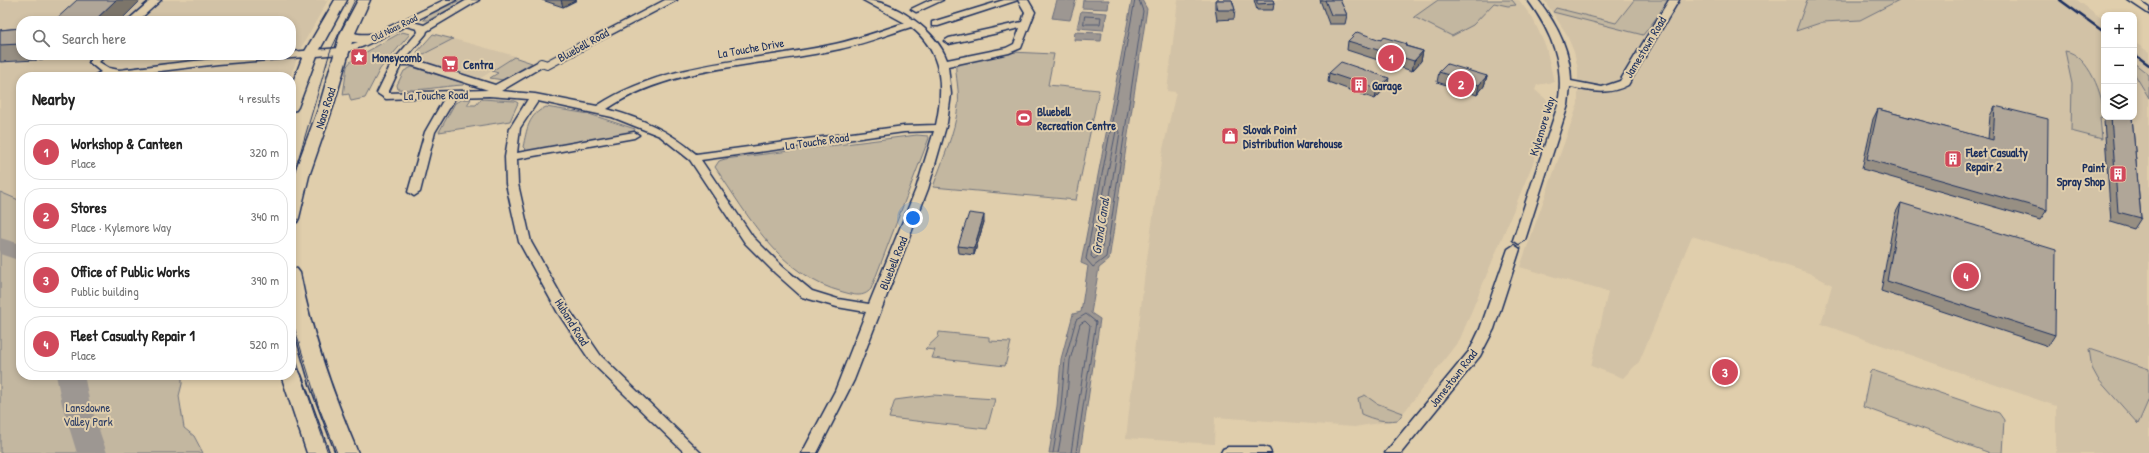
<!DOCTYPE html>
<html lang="en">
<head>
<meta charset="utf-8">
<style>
  :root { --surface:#fff; --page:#f6f6f6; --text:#222; --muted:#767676; --line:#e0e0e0; --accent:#d1495b }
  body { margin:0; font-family:"Patrick Hand",sans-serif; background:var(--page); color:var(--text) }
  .controls { position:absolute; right:12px; top:12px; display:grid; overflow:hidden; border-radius:8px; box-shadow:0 2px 6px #0003 }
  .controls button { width:36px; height:36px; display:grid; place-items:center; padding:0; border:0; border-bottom:1px solid var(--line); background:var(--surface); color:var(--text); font:20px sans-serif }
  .you { position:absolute; left:913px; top:218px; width:14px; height:14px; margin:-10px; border:3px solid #fff; border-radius:50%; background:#1a73e8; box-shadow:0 0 0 6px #1a73e833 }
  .badge { display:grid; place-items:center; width:26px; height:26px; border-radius:50%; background:var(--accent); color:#fff; font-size:13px; font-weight:700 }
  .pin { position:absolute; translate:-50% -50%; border:2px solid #fff; box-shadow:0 1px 4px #0006 }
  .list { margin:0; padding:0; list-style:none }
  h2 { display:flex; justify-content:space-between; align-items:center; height:52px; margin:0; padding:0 16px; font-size:17px }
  h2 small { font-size:13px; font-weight:400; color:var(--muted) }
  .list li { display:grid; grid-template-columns:26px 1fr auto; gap:12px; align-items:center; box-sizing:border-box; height:56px; margin:0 8px 8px; padding:0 8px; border:1px solid var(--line); border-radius:16px }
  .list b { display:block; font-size:15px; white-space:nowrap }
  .list p { margin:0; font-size:13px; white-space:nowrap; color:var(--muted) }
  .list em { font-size:13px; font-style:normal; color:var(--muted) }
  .icon { flex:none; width:22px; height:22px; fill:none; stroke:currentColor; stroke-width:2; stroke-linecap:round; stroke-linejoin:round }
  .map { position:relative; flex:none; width:2149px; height:453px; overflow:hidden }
  .search { position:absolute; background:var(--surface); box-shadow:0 2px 6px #0003; left:16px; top:16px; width:280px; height:44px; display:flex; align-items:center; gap:10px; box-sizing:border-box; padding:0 14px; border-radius:16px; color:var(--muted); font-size:15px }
  .panel { position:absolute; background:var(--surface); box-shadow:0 2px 6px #0003; left:16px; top:72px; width:280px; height:308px; border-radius:16px }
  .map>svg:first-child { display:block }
  .built { fill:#d2c2a6; fill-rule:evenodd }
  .green { fill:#c3b7a0; stroke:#6f737f }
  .water { fill:#9d9792; stroke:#696d7d }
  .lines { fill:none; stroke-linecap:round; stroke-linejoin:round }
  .shore { stroke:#4f5973; stroke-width:1 }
  .river { fill:#9d9792; fill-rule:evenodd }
  .pedestrian-casing { stroke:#1b2f5e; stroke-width:10 }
  .minor-casing { stroke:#1b2f5e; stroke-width:3 }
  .secondary-casing { stroke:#1b2f5e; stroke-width:3 }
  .pedestrian { stroke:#e0ceac; stroke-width:8 }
  .minor { fill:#e0ceac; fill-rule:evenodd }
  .secondary { fill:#e0ceac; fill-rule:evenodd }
  .tram { stroke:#1b2f5e; stroke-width:1 }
  .rail { stroke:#1b2f5e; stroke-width:2.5 }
  .wall { fill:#978f83; stroke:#1b2f5e }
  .shaded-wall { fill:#7b746a; stroke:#1b2f5e }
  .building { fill:#b0a698; stroke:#1b2f5e }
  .labels { text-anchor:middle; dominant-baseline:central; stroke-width:4; stroke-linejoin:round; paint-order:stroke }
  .far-street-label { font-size:10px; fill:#1b2f5e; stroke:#e0ceac }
  .street-label { font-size:12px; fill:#1b2f5e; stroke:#e0ceac }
  .poi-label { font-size:12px; font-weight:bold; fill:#1b2f5e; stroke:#e0ceac; text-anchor:start }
  .park-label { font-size:12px; fill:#2c3d65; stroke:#e0ceac }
  .water-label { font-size:13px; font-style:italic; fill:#2e3f66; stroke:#e0ceac }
</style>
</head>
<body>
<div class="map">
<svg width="2149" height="453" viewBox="0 0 2149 453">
  <rect width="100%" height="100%" fill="#e0ceac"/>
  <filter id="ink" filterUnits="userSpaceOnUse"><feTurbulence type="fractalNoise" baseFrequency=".025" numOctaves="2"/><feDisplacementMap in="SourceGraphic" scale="8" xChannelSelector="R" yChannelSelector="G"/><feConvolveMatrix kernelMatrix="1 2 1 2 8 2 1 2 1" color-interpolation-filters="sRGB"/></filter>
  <g filter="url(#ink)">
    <g class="built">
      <path d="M0 0H328L302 46 290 77H21V200L0 193ZM21 21H291V55H21Z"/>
      <path d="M1178 0H1519L1533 19 1546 47 1554 82 1537 85 1535 90 1548 101 1551 109 1543 139 1460 339 1398 420 1354 427 1215 417 1214 444 1126 438 1145 272 1163 149 1176 92 1167 91Z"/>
      <path d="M1544 0H2077L2104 20V117H2134V42L2149 52V453H2056V406L1821 324 1832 285 1809 273 1692 236 1639 362 1623 378 1591 366 1608 292 1520 267 1578 104V69L1574 52 1566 33Z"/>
      <path d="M453 39 472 44 515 56 481 78 470 81 413 61Z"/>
    </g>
    <g class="green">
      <path d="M460 0H466L429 20H423L427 16Z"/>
      <path d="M1438 0H1512L1516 5 1508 6 1494 3 1473 25 1452 36 1414 17Z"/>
      <path d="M1634 0H1670L1643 35 1553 12 1556 8 1616 23Z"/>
      <path d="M1807 0H1899L1860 20 1823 22 1796 31Z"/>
      <path d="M402 32 410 34 380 69 365 98 351 101 349 94 343 95 347 66 352 60Z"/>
      <path d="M433 34 453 39 424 54H418L417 52Z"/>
      <path d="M2065 51C2088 54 2104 96 2104 117L2106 118 2100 117 2102 139 2071 131 2072 84Z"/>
      <path d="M1011 52 1054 54 1048 85 1099 90 1076 200 933 187C942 161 955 133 958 106 960 92 955 75 956 65L961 63Z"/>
      <path d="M514 57 532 63 503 80 490 78 498 73 492 71Z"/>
      <path d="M2134 63 2149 75V98L2134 73Z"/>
      <path d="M412 67 464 83 463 85C441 86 419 92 398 89L397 85 404 71Z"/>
      <path d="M463 99H471L467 105H476L481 99 515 101 518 103 510 121 439 132 455 103Z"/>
      <path d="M546 107 589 114 635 129 634 132 527 151 523 147C527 129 528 115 546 107Z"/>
      <path d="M917 135 928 136 929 138 871 289C863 298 854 295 843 292 780 276 749 217 715 167L719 161 725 159Z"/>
      <path d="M0 192 21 201V375H182V384L179 396 184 428 194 436 203 453H0Z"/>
      <path d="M939 332 989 337V341L1011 342 1005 366 932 358 935 350 925 349 938 337Z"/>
      <path d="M2089 349 2149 369V399L2138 424 2098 379 2092 368Z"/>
      <path d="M1872 370 1999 413 2004 420 2002 453H1990L1863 407 1870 372Z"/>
      <path d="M933 395 995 399 987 429 889 418 895 400Z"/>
      <path d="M1365 395 1376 403 1403 413 1398 420C1383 422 1375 420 1361 414L1358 398Z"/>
    </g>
    <g class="water">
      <path d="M1057 0H1076L1070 20 1052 18Z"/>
      <path d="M1083 0H1109L1108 9 1082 8Z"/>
      <path d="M1132 0H1142L1147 9 1109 260 1099 268 1091 313 1100 319 1080 453H1049L1057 406 1061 359 1073 314 1081 312 1088 266 1081 263Z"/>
      <path d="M1081 11 1107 13 1103 30 1077 28Z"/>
      <path d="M1075 32 1102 33 1101 41 1074 40Z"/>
    </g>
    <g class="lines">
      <g class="shore">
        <path d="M1135 0 1086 259 1093 267 1106 257 1143 11 1139 0"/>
        <path d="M1085 16 1101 17 1100 24H1084Z"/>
        <path d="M1118 129 1120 132 1101 254 1094 259 1091 256 1116 131Z"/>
        <path d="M1053 453 1061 406 1065 360 1076 320 1086 314 1096 322 1076 453"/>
        <path d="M1058 453 1066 407 1070 360 1080 324 1085 321 1090 326 1071 453"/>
      </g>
      <g class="river">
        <path d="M0 238 21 244V261L0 254Z"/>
        <path d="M56 375H84L90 404 107 453H77L62 404Z"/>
      </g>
      <defs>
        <path id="pedestrian" d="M541 63 547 65 586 44"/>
        <g id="minor">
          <path d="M151 0H161L138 21H127Z"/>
          <path d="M444 0H456L413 22 424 25 467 0H479L427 31 426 34 405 59 416 60 495 85 541 60 546 63 545 65 501 91 535 94 597 106C667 60 755 62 835 44 859 39 882 30 905 23L863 0C894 0 937 31 947 60L1006 48 1014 44 1020 28 949 44 944 41 949 38 1022 22 1025 12 1018 0 938 26H932V22L1004 0H1028L1035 12 1021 48 1009 53 948 66 951 94 947 123 928 189 854 380 817 453H802L835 391 866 312 837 307 802 297 775 273 745 243 690 160 660 136 612 117 538 101 520 128 517 153 634 132 639 135 634 138 517 159 518 184 531 242 570 311 601 356 701 453H685L591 362 558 313 519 242 506 184 505 157 510 128 528 99 489 96 456 97 435 132 420 192 414 196 408 192 425 132 445 97 386 99 377 93 392 62 418 32 417 29 406 26 364 46 341 54 218 64 119 76 91 77 101 72 89 62 95 55H106L99 62 109 68 119 70C176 63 233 55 291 55V52L340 48 358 42ZM911 27C943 52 944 88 936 125L904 126 696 154C668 130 643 119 607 109 671 66 760 66 835 50 861 45 886 35 911 27ZM401 65H411L488 90 388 93ZM934 131 916 189 869 304 838 299 812 291 783 267 753 237 701 160 904 132Z"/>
          <path d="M665 0H677L589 46H583L581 44Z"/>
          <path d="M930 0H943L919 11 916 12 911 9Z"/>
          <path d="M1528 0H1538C1556 23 1571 51 1571 81L1602 87 1620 81 1669 0H1679L1628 85C1607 96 1592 91 1570 87L1568 105 1525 240 1519 244 1513 240 1558 105C1565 64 1552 33 1528 0Z"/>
          <path d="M2128 0H2139L2149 7V14Z"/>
          <path d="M1514 245 1520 249 1494 329 1480 356 1401 453H1385L1470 350 1480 329 1508 249Z"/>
          <path d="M1228 447H1264L1269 449 1271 453H1221L1223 449Z"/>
        </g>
        <g id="secondary">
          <path d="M335 0H347L318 53 298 107 296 110 291 111V87L304 53Z"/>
          <path d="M358 0H370L355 33C363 37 375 30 381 38L374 42H352L333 107 309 176 299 218 297 222 291 223V182L319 107 340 34Z"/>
          <path d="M291 267 297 269 300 273C312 336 333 394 358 453H336L311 387 291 319Z"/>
          <path d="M291 368 298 370 301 375 329 453H307L281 375H291Z"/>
        </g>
      </defs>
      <use href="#pedestrian" class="pedestrian-casing"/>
      <use href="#minor" class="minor-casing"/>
      <use href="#secondary" class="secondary-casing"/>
      <use href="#pedestrian" class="pedestrian"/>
      <use href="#minor" class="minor"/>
      <use href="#secondary" class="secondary"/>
      <g class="tram">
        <path d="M291 184 330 52 355 0"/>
        <path d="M291 317 318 405 337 453"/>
        <path d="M291 345 328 453"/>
      </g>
      <g class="rail">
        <path d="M2060 0 2104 32"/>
        <path d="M2134 54 2149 65"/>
      </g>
    </g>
    <g class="wall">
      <path d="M542 0H577L563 7Z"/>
      <path d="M1215 0H1232L1235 10 1234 19 1217 20 1215 8Z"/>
      <path d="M1254 0H1273L1274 3 1273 10H1257Z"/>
      <path d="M1320 0H1340L1347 15 1345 24H1329Z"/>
      <path d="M21 28V55H69L35 60 0 62V30Z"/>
      <path d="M1381 40 1407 44 1406 46 1423 51 1421 61 1412 71 1347 50 1348 41Z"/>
      <path d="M1439 72 1487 76 1484 86 1477 95 1437 82Z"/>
      <path d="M1329 73 1387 87 1375 99 1328 82Z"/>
      <path d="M1995 106 2047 210 2040 220 1862 169 1873 119 1878 109 1988 139 1990 116Z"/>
      <path d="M2107 117H2132L2141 218 2134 229 2111 222 2104 121Z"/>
      <path d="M1901 203 2055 335 2048 346 1881 291 1895 214Z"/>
      <path d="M984 222 974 255 959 253 958 246Z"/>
    </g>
    <g class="shaded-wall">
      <path d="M116 0H141L120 21H94Z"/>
      <path d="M561 0H577L563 7Z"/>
      <path d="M1423 51 1421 61 1412 71 1414 61Z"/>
      <path d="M31 55H69L35 60Z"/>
      <path d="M1487 76 1484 86 1477 95 1479 85Z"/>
      <path d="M1389 78 1387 87 1375 99 1377 89Z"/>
      <path d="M984 215V222L974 255V248Z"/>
    </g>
    <g class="building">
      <path d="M77 0H116L94 21H54Z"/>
      <path d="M1216 0H1232L1235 10H1218Z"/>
      <path d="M1257 0H1273L1274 3 1257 4Z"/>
      <path d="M1325 0H1340L1347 15H1331Z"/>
      <path d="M21 28V44L0 45V30Z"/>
      <path d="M1357 32 1381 40 1383 37 1407 44 1405 46 1423 51 1414 61 1348 41Z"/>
      <path d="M1341 62 1389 78 1377 89 1329 73Z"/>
      <path d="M1447 64 1487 76 1479 85 1439 72Z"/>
      <path d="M1995 106 2048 119 2047 210 1867 159 1878 109 1993 140Z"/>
      <path d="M2111 117H2132L2141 218 2118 212Z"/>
      <path d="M1901 203 2056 250 2055 335 1887 281Z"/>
      <path d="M969 213 984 215 974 248 958 246Z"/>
    </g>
  </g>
  <defs>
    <symbol id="sight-square" viewBox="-11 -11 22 22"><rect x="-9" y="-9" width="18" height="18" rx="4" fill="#d1495b" stroke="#e0ceac"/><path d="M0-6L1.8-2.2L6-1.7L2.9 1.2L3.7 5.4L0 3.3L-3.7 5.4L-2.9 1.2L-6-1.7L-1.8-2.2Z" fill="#fff"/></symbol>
    <symbol id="supermarket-square" viewBox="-11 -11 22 22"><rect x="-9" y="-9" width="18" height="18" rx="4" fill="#d1495b" stroke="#e0ceac"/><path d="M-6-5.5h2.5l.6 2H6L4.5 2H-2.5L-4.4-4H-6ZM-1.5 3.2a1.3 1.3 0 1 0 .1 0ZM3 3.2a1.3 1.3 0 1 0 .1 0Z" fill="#fff"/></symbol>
    <symbol id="building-square" viewBox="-11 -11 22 22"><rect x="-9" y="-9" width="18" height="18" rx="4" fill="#d1495b" stroke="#e0ceac"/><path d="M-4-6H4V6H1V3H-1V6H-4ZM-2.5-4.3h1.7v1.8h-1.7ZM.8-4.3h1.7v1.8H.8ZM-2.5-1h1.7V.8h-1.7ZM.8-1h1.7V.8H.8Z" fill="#fff"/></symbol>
    <symbol id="stadium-square" viewBox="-11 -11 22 22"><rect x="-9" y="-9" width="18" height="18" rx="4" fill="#d1495b" stroke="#e0ceac"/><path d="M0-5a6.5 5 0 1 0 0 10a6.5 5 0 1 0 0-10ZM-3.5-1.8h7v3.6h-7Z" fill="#fff"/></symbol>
    <symbol id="shop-square" viewBox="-11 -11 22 22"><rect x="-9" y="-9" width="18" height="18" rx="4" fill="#d1495b" stroke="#e0ceac"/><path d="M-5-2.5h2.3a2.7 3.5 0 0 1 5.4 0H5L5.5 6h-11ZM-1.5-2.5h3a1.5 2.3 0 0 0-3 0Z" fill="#fff"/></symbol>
  </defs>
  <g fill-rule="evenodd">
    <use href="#sight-square" x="349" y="47" width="20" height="20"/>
    <use href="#supermarket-square" x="440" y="54" width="20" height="20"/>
    <use href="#building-square" x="1349" y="75" width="20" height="20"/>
    <use href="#stadium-square" x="1014" y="108" width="20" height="20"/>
    <use href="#shop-square" x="1220" y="126" width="20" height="20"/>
    <use href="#building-square" x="1943" y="149" width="20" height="20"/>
    <use href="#building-square" x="2108" y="164" width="20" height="20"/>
  </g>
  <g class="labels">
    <g class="far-street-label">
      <text transform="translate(394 28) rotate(-26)">Old Naas Road</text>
    </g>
    <g class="street-label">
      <text transform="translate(583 45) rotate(-29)">Bluebell Road</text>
      <text transform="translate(1645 47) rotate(-59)">Jamestown Road</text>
      <text transform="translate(751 48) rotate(-10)">La Touche Drive</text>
      <text transform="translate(436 95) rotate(-1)">La Touche Road</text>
      <text transform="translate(325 108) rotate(-72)">Naas Road</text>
      <text transform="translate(1542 126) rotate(-73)">Kylemore Way</text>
      <text transform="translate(817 141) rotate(-8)">La Touche Road</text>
      <text transform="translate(893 263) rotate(-68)">Bluebell Road</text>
      <text transform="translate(572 322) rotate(58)">Huband Road</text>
      <text transform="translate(1453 378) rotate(-52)">Jamestown Road</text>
    </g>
    <g class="poi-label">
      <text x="372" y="57">Moneycomb</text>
      <text x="463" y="64">Centra</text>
      <text x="1372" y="85">Garage</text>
      <text x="1037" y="111">Bluebell<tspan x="1037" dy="14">Recreation Centre</tspan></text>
      <text x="1243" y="129">Slovak Point<tspan x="1243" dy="14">Distribution Warehouse</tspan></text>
      <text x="1966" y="152">Fleet Casualty<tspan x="1966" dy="14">Repair 2</tspan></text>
      <text x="2105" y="167" text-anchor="end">Paint<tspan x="2105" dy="14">Spray Shop</tspan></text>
    </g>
    <g class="park-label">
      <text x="88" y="407">Lansdowne<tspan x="88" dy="14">Valley Park</tspan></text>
    </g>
    <g class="water-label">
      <text transform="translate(1100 226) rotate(-81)">Grand Canal</text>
    </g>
  </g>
</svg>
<div class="controls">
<button>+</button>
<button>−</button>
<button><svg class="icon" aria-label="layers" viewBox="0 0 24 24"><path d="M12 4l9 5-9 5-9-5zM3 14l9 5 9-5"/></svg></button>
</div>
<div class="you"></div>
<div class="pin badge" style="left:1391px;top:58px">1</div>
<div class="pin badge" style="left:1461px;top:84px">2</div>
<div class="pin badge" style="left:1725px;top:372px">3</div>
<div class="pin badge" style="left:1966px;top:276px">4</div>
<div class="search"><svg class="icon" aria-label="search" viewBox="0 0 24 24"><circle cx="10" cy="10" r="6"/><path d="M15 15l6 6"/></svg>Search here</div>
<section class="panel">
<h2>Nearby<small>4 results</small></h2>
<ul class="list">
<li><span class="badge">1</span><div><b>Workshop &amp; Canteen</b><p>Place</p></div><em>320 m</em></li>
<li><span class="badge">2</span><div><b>Stores</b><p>Place · Kylemore Way</p></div><em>340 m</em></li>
<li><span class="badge">3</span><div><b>Office of Public Works</b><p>Public building</p></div><em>390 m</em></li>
<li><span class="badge">4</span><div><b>Fleet Casualty Repair 1</b><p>Place</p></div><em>520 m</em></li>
</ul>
</section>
</div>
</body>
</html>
